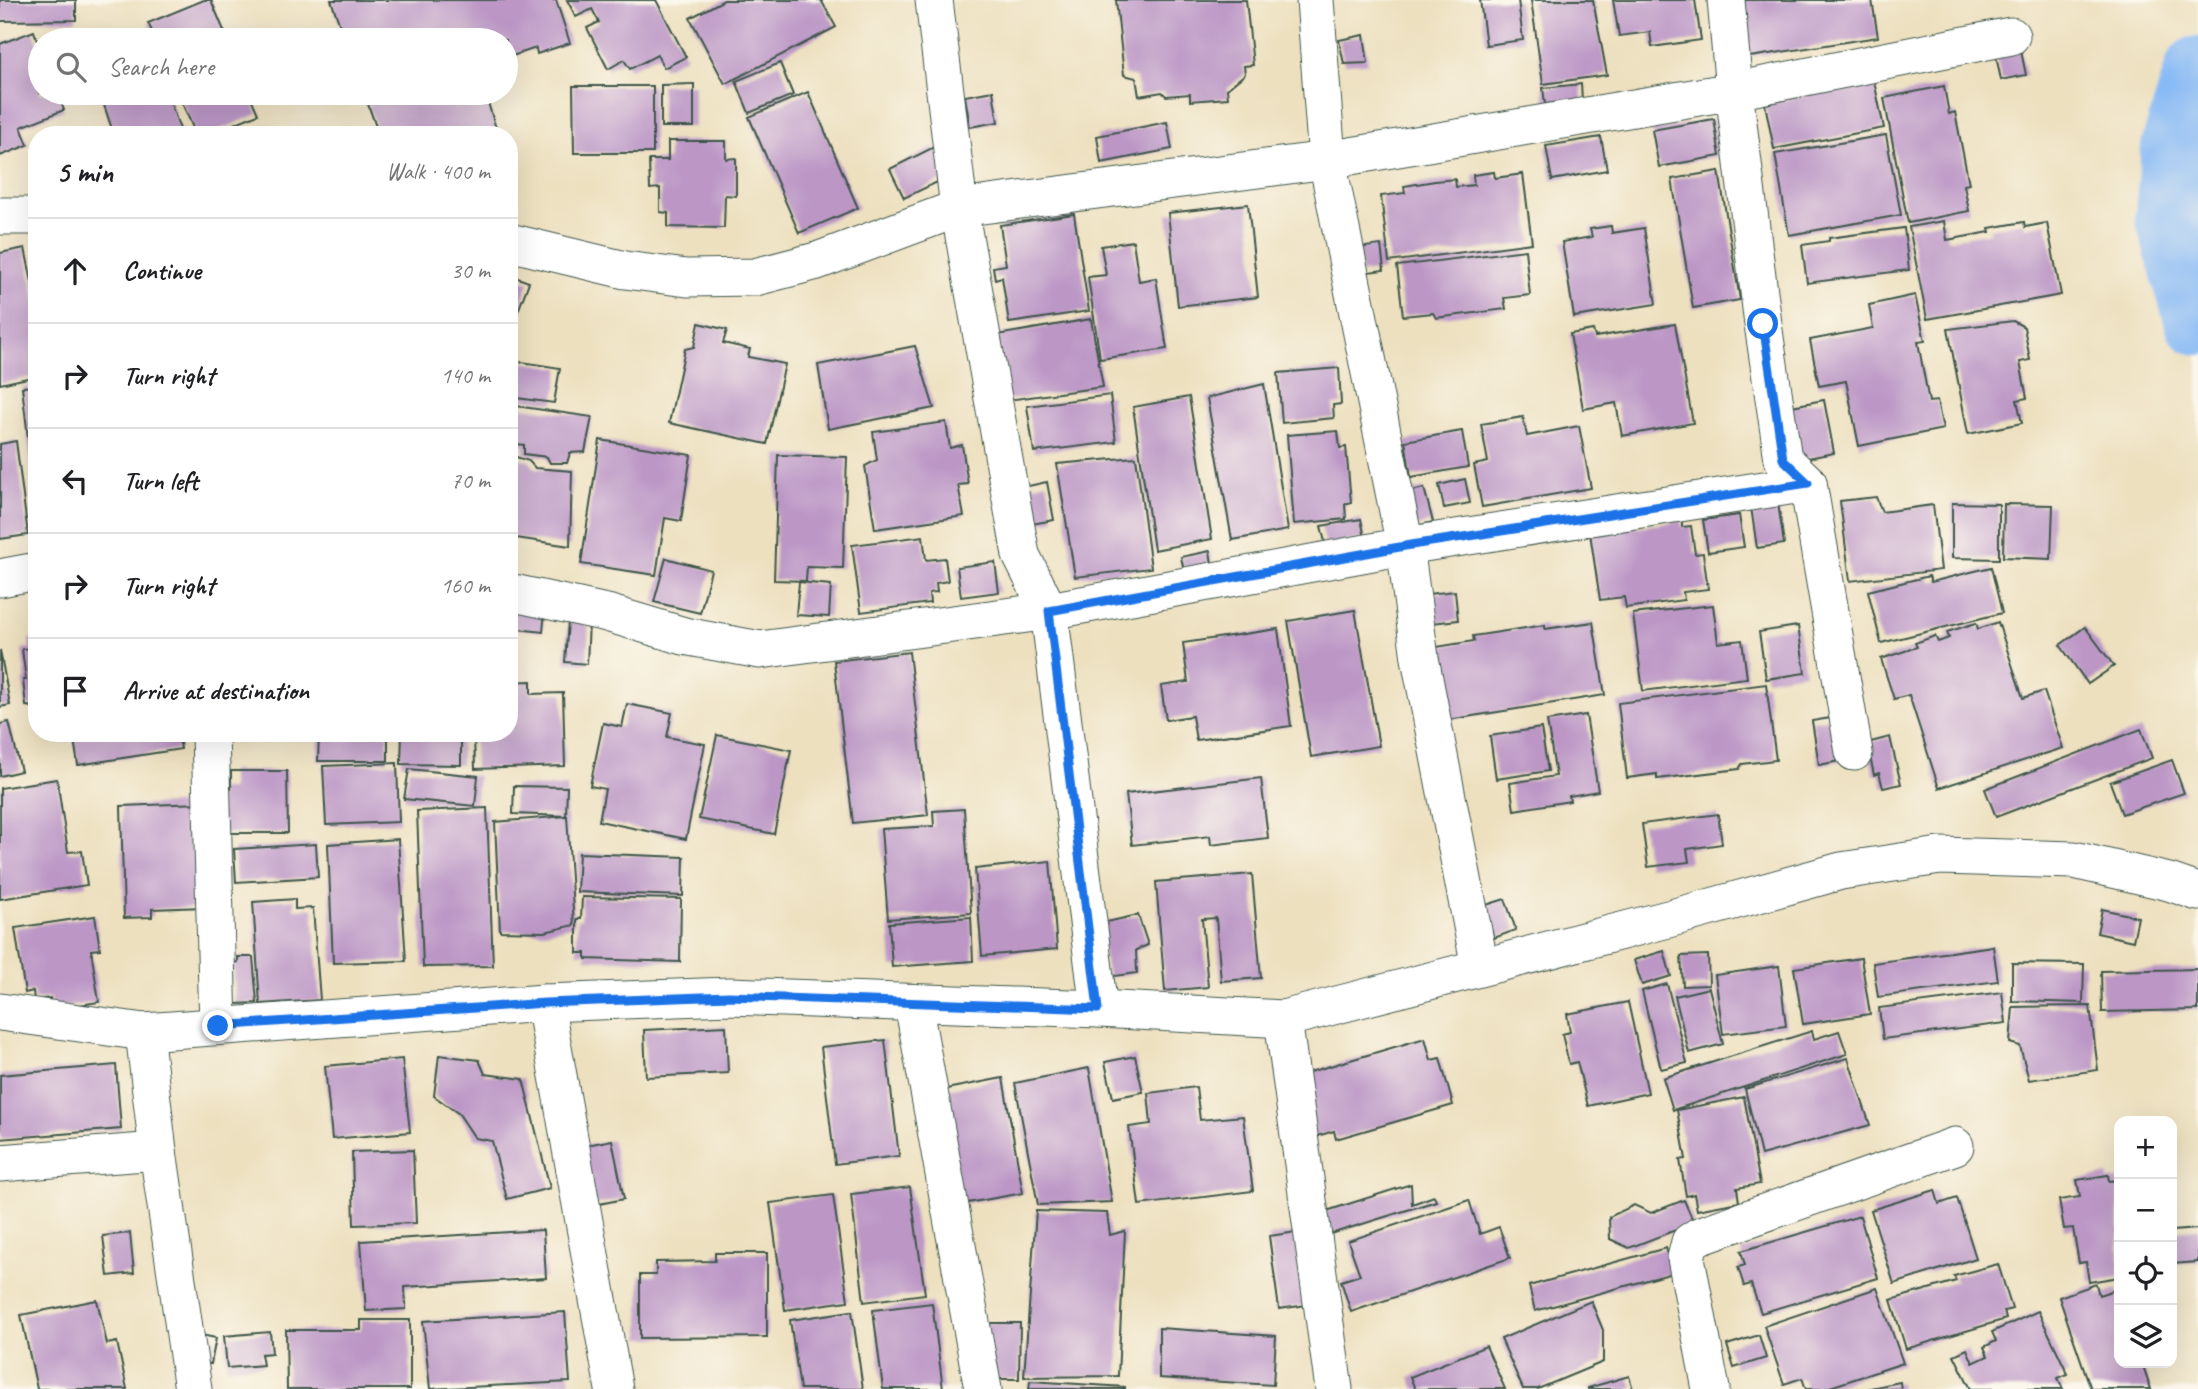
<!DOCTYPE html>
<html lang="en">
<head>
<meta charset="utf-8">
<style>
  :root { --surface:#fff; --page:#f2f2f2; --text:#202124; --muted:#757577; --line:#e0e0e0 }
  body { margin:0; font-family:Caveat,sans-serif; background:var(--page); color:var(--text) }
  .controls { position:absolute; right:21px; bottom:21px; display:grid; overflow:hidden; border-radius:14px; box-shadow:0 7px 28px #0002 }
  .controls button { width:63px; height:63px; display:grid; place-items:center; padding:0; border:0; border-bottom:2px solid var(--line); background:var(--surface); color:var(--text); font:35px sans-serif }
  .stop { position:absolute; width:21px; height:21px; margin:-16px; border:5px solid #1a73e8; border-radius:50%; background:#fff }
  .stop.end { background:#1a73e8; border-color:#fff; box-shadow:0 2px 7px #0008 }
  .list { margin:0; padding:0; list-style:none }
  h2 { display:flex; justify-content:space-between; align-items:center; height:91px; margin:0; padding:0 28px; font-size:30px }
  h2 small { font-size:23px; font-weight:400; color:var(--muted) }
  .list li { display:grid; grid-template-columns:46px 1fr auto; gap:21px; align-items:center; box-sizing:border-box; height:105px; padding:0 28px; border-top:2px solid var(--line) }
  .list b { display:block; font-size:26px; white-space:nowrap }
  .list em { font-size:23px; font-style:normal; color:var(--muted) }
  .icon { flex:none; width:38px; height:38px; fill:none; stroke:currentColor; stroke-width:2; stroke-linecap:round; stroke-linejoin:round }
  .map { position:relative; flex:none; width:2198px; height:1389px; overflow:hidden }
  .search { position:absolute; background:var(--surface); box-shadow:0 7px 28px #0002; left:28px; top:28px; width:490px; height:77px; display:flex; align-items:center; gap:18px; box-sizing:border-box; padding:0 24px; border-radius:38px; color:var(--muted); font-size:26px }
  .panel { position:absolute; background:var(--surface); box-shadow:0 7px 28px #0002; left:28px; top:126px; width:490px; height:616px; border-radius:28px }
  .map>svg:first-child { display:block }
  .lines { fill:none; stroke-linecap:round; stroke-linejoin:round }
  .river { stroke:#88baf5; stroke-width:66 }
  .building { fill:#bc97c6 }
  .minor-casing { stroke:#3e5549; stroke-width:39 }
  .minor { stroke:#fff; stroke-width:37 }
  .route { stroke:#1a73e8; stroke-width:9 }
</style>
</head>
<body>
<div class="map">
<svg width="2198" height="1389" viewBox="0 0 2198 1389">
  <rect width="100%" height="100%" fill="#fbf7ec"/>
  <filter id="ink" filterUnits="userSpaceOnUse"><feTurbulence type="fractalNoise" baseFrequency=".0143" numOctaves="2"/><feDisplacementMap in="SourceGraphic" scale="14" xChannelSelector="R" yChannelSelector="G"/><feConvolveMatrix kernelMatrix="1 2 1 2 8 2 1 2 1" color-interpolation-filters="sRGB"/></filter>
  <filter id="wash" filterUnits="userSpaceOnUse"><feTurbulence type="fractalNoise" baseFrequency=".00686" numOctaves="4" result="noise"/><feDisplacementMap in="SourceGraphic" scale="28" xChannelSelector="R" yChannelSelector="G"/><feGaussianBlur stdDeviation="1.57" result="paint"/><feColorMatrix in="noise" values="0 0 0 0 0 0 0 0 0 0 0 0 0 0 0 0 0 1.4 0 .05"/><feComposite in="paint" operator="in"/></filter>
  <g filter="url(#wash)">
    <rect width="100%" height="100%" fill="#ede0bf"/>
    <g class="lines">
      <path class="river" d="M2198 69 2174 147 2168 216 2198 322"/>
    </g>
    <g id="blocks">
      <g class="building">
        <path d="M0 0H76V20L0 21Z"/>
        <path d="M204 0H211L228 40H156L148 23Z"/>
        <path d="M331 0H556L570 43 537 54 536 48 506 58V40H345Z"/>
        <path d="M567 0H656L686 57 664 68 657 55 630 69 624 60 608 69 587 28 599 22 592 9 576 17Z"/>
        <path d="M724 0H821L836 27 725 84 690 18Z"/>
        <path d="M1116 0H1246L1253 65 1244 66 1245 74 1227 89 1228 98 1190 101V94L1166 96 1162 92 1139 96 1136 78 1124 75Z"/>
        <path d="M1480 0H1518L1523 40 1486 45Z"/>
        <path d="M1531 0H1593L1607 75 1543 84Z"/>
        <path d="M1613 0H1695L1701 40 1652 47 1650 32 1619 36Z"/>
        <path d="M1733 0H1872L1878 37 1743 58Z"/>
        <path d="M34 31 40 49V93H57L64 110 21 127 28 145 0 156V44Z"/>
        <path d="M1364 35 1368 63 1344 64 1339 40Z"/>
        <path d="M2020 46 2026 75 2001 80 1995 51Z"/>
        <path d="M780 63 793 95 749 113 736 81Z"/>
        <path d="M1874 81 1884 128 1774 149 1765 104Z"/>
        <path d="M694 84V127H661V85Z"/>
        <path d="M1581 84 1582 100 1545 104 1543 88Z"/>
        <path d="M573 86H653V153H574Z"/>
        <path d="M1944 86 1949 114 1955 112 1969 184 1964 185 1969 211 1908 223 1884 98Z"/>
        <path d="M993 91 998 122 970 127 965 96Z"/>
        <path d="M808 92 858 208 799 233 749 117Z"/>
        <path d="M100 93H167L182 135H114Z"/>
        <path d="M178 93H249L258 114 207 135H196Z"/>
        <path d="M364 93H485L498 135H379Z"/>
        <path d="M1714 119 1720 156 1659 167 1652 130Z"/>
        <path d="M1167 122 1172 149 1101 163 1097 136Z"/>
        <path d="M1886 135 1901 215 1789 235 1775 154Z"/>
        <path d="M1601 137 1607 170 1552 180 1546 146Z"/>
        <path d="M668 141H726V159L736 158V196L725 195 724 228 668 227V213L660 212V188L650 189 649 160H668Z"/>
        <path d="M934 147 948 177 904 198 890 169Z"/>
        <path d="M1719 171 1740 300 1693 308 1672 179Z"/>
        <path d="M1494 172 1495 178 1523 174 1532 243 1389 262 1381 196 1405 193 1404 186 1435 181 1455 179 1456 187 1474 185 1473 175Z"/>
        <path d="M1248 204 1258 297 1178 306 1168 213Z"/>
        <path d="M1074 214 1089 311 1009 323 1002 277 995 279 993 267 1006 265 1000 225Z"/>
        <path d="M1944 221 1947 240 1990 232 1989 228 2024 222 2025 227 2047 223 2061 295 1927 319 1909 227Z"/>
        <path d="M1611 226 1612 233 1644 228 1656 304 1574 317 1562 242 1592 237 1590 229Z"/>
        <path d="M1904 228 1909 270 1807 283 1802 245 1829 241V238Z"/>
        <path d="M1133 241 1139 281 1156 278 1167 349 1100 359 1088 277 1106 275 1101 246Z"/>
        <path d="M1381 245 1384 270 1361 273 1357 248Z"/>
        <path d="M25 248 37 306V376L0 384V253Z"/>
        <path d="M1525 250 1530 295 1504 298 1506 309 1436 318 1433 313 1403 316 1397 266Z"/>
        <path d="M509 275 529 282 512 327 509 326Z"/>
        <path d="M1915 295 1925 341 1918 342 1929 402 1937 401 1943 429 1859 446 1846 381 1819 386 1810 340 1873 328 1869 305Z"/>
        <path d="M1091 319 1103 387 1008 400 997 335Z"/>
        <path d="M2013 321 2024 327 2030 360 2020 362 2027 398 2017 400 2022 423 1968 434 1948 329Z"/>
        <path d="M699 323 727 330 723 343 750 349 748 357 785 364 767 444 669 423 685 349 694 347Z"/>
        <path d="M1675 324 1693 423 1622 436 1616 403 1583 409 1570 334 1593 330 1595 337Z"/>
        <path d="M915 346 934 408 828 429 818 365Z"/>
        <path d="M509 360 560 368 554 403 509 397Z"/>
        <path d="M1339 368 1341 404 1333 405 1334 418 1282 423 1278 373Z"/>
        <path d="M1264 384 1288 530 1232 540 1207 398Z"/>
        <path d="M37 386V497H35L22 387Z"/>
        <path d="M1110 395 1116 442 1034 452 1027 406Z"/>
        <path d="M1189 397 1212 539 1154 550 1133 407Z"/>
        <path d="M1824 400 1834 453 1792 461 1781 408Z"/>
        <path d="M509 405 592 417 585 452 570 453 567 463H550L547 457 524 454V445L509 443Z"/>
        <path d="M1523 417 1527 436 1579 426 1591 488 1482 507 1474 465 1488 462 1481 424Z"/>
        <path d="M946 422 950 448 962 445 968 484 958 485 964 516 875 529 865 466 877 460 873 432Z"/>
        <path d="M1338 431 1340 448 1346 447 1351 502 1345 504 1346 519 1294 524 1287 435Z"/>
        <path d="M1462 431 1468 467 1411 477 1405 441Z"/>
        <path d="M600 440 691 455 681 521 665 518 656 575 581 564Z"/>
        <path d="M16 441 28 535 0 539V444Z"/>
        <path d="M509 449 513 450V456L529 461 535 468 572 471 570 546 509 537Z"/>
        <path d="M778 455 847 457 843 568 807 567 806 581 774 580Z"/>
        <path d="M1136 457 1151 568 1075 577 1057 464Z"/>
        <path d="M1465 479 1470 503 1444 508 1439 485Z"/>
        <path d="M1047 482 1054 520 1026 525 1019 488Z"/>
        <path d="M1424 488 1433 522 1412 527 1404 493Z"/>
        <path d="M1876 497 1882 512 1933 505 1941 570 1850 581 1840 501Z"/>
        <path d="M1778 503 1784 544 1757 548 1751 507Z"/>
        <path d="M1952 503 1999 504V559L1952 558Z"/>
        <path d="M2004 504 2053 505 2051 559 2003 557Z"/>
        <path d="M1739 515 1744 547 1708 552 1703 520Z"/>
        <path d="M1361 519 1365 538 1326 546 1321 526Z"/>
        <path d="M1682 521V527L1691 526 1695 554 1703 553 1708 589 1683 592 1684 600 1626 608 1624 597 1600 600 1590 533Z"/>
        <path d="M923 536 926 560 945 558 948 581 936 583 937 592 929 593 930 603 861 612 852 545Z"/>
        <path d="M1210 551 1213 570 1185 576 1181 557Z"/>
        <path d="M666 558 711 570 700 613 654 602Z"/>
        <path d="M995 562 999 592 961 597 957 567Z"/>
        <path d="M1991 567 2002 613 1881 643 1868 591 1929 576 1931 582Z"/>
        <path d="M799 582 831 585 829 617 796 615Z"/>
        <path d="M1455 591 1458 620 1432 623 1428 594Z"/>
        <path d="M511 605 545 610 543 632 509 628Z"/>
        <path d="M1713 605 1718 643 1742 640 1747 678 1643 691 1633 614Z"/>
        <path d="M1355 610 1379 746 1311 757 1288 621Z"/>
        <path d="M568 621 589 622 587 664 565 662Z"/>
        <path d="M1593 622 1605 695 1441 721 1430 648 1474 641 1473 636 1545 625V629Z"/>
        <path d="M1998 622 2023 698 2044 691 2063 748 1939 788 1909 695 1894 699 1881 659 1917 647 1915 643 1935 636 1938 642 1949 638 1947 632 1976 623 1978 629Z"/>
        <path d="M1798 626 1805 673 1766 679 1759 632Z"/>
        <path d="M2085 627 2114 666 2088 684 2060 645Z"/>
        <path d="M1278 629 1291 726 1196 740 1192 716 1166 720 1161 686 1188 682 1183 643Z"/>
        <path d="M37 638V719H35L33 707 26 706 23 680H26L22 649 30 648 29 639Z"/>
        <path d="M0 650 10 705 0 707Z"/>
        <path d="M909 652 928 815 853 823 834 661Z"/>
        <path d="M531 681V694L563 693 565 766 475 769 474 733H509V682Z"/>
        <path d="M1766 684 1776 760 1742 764 1739 769 1657 779V774L1627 778 1618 703Z"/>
        <path d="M627 704 672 713 667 737 705 744 686 839 599 821 605 789 590 786 603 723 622 727Z"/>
        <path d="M1586 715 1598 791 1569 796 1570 801 1514 810 1510 783 1556 776 1547 721Z"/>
        <path d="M1837 717 1845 760 1819 765 1812 721Z"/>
        <path d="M9 722 21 771 0 776V724Z"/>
        <path d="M1541 728 1548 771 1496 779 1490 736Z"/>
        <path d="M2141 729 2152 758 1996 817 1985 789Z"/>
        <path d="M73 733H178L181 749 78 765Z"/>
        <path d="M319 733H388V761H318Z"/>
        <path d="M402 733H461V765L401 764Z"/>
        <path d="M717 735 791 750 774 834 699 819Z"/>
        <path d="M1890 737 1901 784 1883 788 1879 773 1874 775 1867 743Z"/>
        <path d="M2172 760 2184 793 2122 814 2110 782Z"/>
        <path d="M397 763 399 822 326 825 323 766Z"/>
        <path d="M409 769 478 776 475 806 404 799Z"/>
        <path d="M231 771H287L288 833H219V789H231Z"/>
        <path d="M1261 778 1268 838 1211 845 1210 836 1132 845 1126 794Z"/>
        <path d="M57 779 68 852 82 851 87 885 0 899V788Z"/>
        <path d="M514 786 567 787 566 816 513 814Z"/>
        <path d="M201 803 204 907 152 909V917L124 918 121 806Z"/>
        <path d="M487 808 493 966 423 967 417 811Z"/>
        <path d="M964 809 971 913 888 919 881 829 934 826 933 811Z"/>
        <path d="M1718 814 1722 844 1687 849 1689 862 1648 867 1642 824Z"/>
        <path d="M567 816 574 925 545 932 500 931 495 822Z"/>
        <path d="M398 839 406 961 333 963 328 844Z"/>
        <path d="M316 844 318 877 236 882 234 849Z"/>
        <path d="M579 853 684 857 683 896 577 892Z"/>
        <path d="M1050 861 1057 949 982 956 975 869Z"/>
        <path d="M1252 874 1261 978 1221 981 1216 918 1202 919 1208 987 1165 991 1156 882Z"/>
        <path d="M582 897 681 899 680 962 586 959V953H577V919H581Z"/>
        <path d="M295 899V909L313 908 320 1000 260 1004 253 902Z"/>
        <path d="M1505 899 1516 930 1494 938 1483 906Z"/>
        <path d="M2102 909 2138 917 2133 941 2097 933Z"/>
        <path d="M1138 915 1148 945 1136 950 1137 973 1108 977 1098 924Z"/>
        <path d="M95 916 100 949 91 950 99 1002 52 1009 50 998 34 1000 33 991 25 993 15 928Z"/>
        <path d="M971 917 973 961 892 967 889 923Z"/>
        <path d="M1993 946 1998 981 1878 997 1873 963Z"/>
        <path d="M1664 951 1671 976 1642 985 1634 960Z"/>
        <path d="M1708 955 1709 985 1683 986 1681 956Z"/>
        <path d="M238 957H253L257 1003 235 1004 234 963 238 962Z"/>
        <path d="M1861 958 1870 1014 1803 1024 1794 968Z"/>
        <path d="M2012 963 2084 964 2083 1003 2012 1001Z"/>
        <path d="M1779 966 1786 1026 1723 1034 1715 975Z"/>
        <path d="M2198 969V1010L2102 1012 2101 971Z"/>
        <path d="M1667 984 1687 1063 1661 1069 1642 991Z"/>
        <path d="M1709 988 1723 1044 1689 1053 1675 996Z"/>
        <path d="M2002 992 2006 1023 1883 1039 1879 1008Z"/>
        <path d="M1628 1002 1648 1093 1588 1106 1577 1062 1569 1064 1562 1034 1570 1032 1567 1014Z"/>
        <path d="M2090 1006 2098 1070 2029 1080 2020 1046 2010 1043 2013 1007Z"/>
        <path d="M726 1026 728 1073 646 1077 644 1030Z"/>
        <path d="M1812 1031 1814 1039 1839 1031 1847 1054 1673 1110 1663 1078Z"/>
        <path d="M1425 1038 1431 1060 1440 1058 1453 1105 1336 1139 1334 1131 1314 1137 1296 1076Z"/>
        <path d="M885 1040 899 1156 835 1164 821 1047Z"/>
        <path d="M439 1055 479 1060 485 1074 523 1079 550 1188 507 1199 492 1141 475 1138 459 1114 434 1096Z"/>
        <path d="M1135 1056 1143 1092 1113 1098 1105 1062Z"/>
        <path d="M1848 1058 1870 1125 1761 1155 1745 1089Z"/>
        <path d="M402 1059 410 1132 332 1139 325 1066Z"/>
        <path d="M116 1065 121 1129 0 1139V1075Z"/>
        <path d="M1089 1068 1112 1202 1038 1205 1015 1083Z"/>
        <path d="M1003 1078 1023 1193 962 1204 941 1090Z"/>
        <path d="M1196 1087 1200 1120 1243 1116 1253 1191 1139 1205 1129 1127 1151 1124 1148 1093Z"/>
        <path d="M1744 1097 1760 1184 1737 1188 1739 1202 1697 1210 1694 1194 1686 1196 1680 1160 1686 1159 1677 1110Z"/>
        <path d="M612 1140 624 1199 594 1205 582 1146Z"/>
        <path d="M413 1150 416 1223 354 1225 352 1152Z"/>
        <path d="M2108 1175 2109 1181 2119 1180V1277L2089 1282 2086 1262 2079 1263 2073 1228 2064 1229 2059 1200 2080 1197 2077 1180Z"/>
        <path d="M1411 1184 1412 1204 1434 1196 1436 1201 1321 1237 1314 1215Z"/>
        <path d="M910 1187 925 1294 864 1302 851 1194Z"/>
        <path d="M1935 1190 1939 1204 1957 1198 1976 1258 1894 1284 1871 1210Z"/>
        <path d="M833 1195 848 1301 785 1310 770 1203Z"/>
        <path d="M1469 1200 1480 1234 1499 1227 1510 1258 1351 1312 1341 1281 1360 1275 1348 1241Z"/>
        <path d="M1684 1200 1694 1223 1629 1248 1610 1239 1609 1217 1634 1205 1651 1213Z"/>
        <path d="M1036 1211 1107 1213 1110 1235 1125 1231 1118 1376 1024 1377Z"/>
        <path d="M1860 1216 1878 1278 1761 1313 1751 1284 1744 1286 1738 1267 1745 1265 1741 1251Z"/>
        <path d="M2198 1229V1262L2172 1264V1231Z"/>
        <path d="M543 1230 546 1278 405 1287 406 1309 366 1311 361 1241Z"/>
        <path d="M1297 1232 1307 1305 1279 1309 1269 1236Z"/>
        <path d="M130 1233 134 1273 108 1276 103 1236Z"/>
        <path d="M1666 1248 1673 1273 1535 1311 1529 1286Z"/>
        <path d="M715 1253H767V1337L640 1338V1275H656V1262L715 1261Z"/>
        <path d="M1998 1264 2012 1309 2004 1311 2006 1319 1906 1349 1891 1300 1956 1281 1954 1276Z"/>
        <path d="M2096 1284 2099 1295 2117 1289 2119 1296V1363H2142L2151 1389H2091L2059 1297Z"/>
        <path d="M1877 1288 1903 1363 1824 1389H1806L1802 1378 1784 1384 1764 1326Z"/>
        <path d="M97 1300 107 1344 117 1342 127 1389H37L21 1315Z"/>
        <path d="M1591 1301 1603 1330V1362L1538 1389H1523L1501 1339Z"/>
        <path d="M932 1303 943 1389H883L873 1310Z"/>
        <path d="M852 1311 863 1389H800L790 1320Z"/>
        <path d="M2038 1311 2068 1374 2058 1378 2063 1389H1971L1954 1355 1967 1349 1973 1363 1988 1356 1984 1347 1996 1341 1992 1332Z"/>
        <path d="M565 1312 570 1382 430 1389 423 1321Z"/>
        <path d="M361 1320H410V1389H287L286 1330H361Z"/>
        <path d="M983 1323H1020L1019 1379H985Z"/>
        <path d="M1159 1328 1276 1336 1273 1385 1159 1378Z"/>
        <path d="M181 1331 216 1338 211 1364 176 1358Z"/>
        <path d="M270 1332 272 1353 261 1354 263 1365 227 1368 224 1336Z"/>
        <path d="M1759 1335 1766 1358 1734 1368 1727 1345Z"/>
        <path d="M1486 1346 1505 1389H1415L1410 1377Z"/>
        <path d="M1629 1376 1633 1389H1588V1388Z"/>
        <path d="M1030 1381 1125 1387V1389H1029Z"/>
        <path d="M1900 1382 1901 1389H1871L1870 1388Z"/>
      </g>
    </g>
  </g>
  <g filter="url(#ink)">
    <use href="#blocks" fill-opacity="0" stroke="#3e5549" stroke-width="2"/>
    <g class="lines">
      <defs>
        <g id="minor">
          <path d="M934 0 959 208 1021 555 1049 611 1099 1009"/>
          <path d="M1315 0 1327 160 1405 546 1420 658 1480 967"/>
          <path d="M1726 0 1734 91 1763 324 1783 459 1808 483 1854 752"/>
          <path d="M0 216H37"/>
          <path d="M509 242 625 270 687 278 755 277 817 261 959 208 1327 160 1734 91 2011 36"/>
          <path d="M0 578 37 571"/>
          <path d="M509 592 607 613 684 636 760 650 1049 611 1405 546 1808 483"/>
          <path d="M210 733 218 1026"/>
          <path d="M545 1003 614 1389"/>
          <path d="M913 1003 983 1389"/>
          <path d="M0 1012 144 1032 545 1003 729 996 1099 1009 1283 1019 1668 919 1841 871 1940 856 2074 860 2169 882 2198 892"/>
          <path d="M1283 1019 1334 1389"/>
          <path d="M144 1032 158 1151 193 1389"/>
          <path d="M0 1163 158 1151"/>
          <path d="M1711 1389 1686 1258 1690 1242 1699 1236 1955 1146"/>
        </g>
      </defs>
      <use href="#minor" class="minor-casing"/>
      <use href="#minor" class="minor"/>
    </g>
  </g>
  <g class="lines" filter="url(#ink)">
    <path class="route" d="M218 1026 545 1003 729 996 1098 1009 1049 611 1405 546 1808 483 1783 459 1763 324"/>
  </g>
</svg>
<div class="controls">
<button>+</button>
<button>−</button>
<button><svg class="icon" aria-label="locate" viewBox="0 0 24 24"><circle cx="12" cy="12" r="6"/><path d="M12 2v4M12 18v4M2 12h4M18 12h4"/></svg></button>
<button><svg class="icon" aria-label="layers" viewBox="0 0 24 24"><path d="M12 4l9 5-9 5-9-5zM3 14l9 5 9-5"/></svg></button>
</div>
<div class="stop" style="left:1763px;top:324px"></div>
<div class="stop end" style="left:218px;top:1026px"></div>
<div class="search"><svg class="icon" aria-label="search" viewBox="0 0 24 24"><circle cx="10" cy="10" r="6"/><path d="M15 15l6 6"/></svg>Search here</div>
<section class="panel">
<h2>5 min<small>Walk · 400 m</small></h2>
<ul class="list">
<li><svg class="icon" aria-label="ahead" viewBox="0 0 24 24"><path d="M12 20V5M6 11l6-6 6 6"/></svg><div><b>Continue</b></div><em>30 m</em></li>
<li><svg class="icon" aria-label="right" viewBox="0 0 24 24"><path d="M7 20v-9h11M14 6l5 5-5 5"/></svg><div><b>Turn right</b></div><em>140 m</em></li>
<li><svg class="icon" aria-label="left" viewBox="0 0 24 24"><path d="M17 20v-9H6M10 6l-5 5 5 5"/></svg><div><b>Turn left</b></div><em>70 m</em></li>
<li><svg class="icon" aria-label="right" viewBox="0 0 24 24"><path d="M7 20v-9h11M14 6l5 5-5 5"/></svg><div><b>Turn right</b></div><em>160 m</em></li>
<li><svg class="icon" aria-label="arrive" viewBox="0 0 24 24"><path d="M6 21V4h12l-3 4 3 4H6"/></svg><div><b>Arrive at destination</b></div></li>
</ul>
</section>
</div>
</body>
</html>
